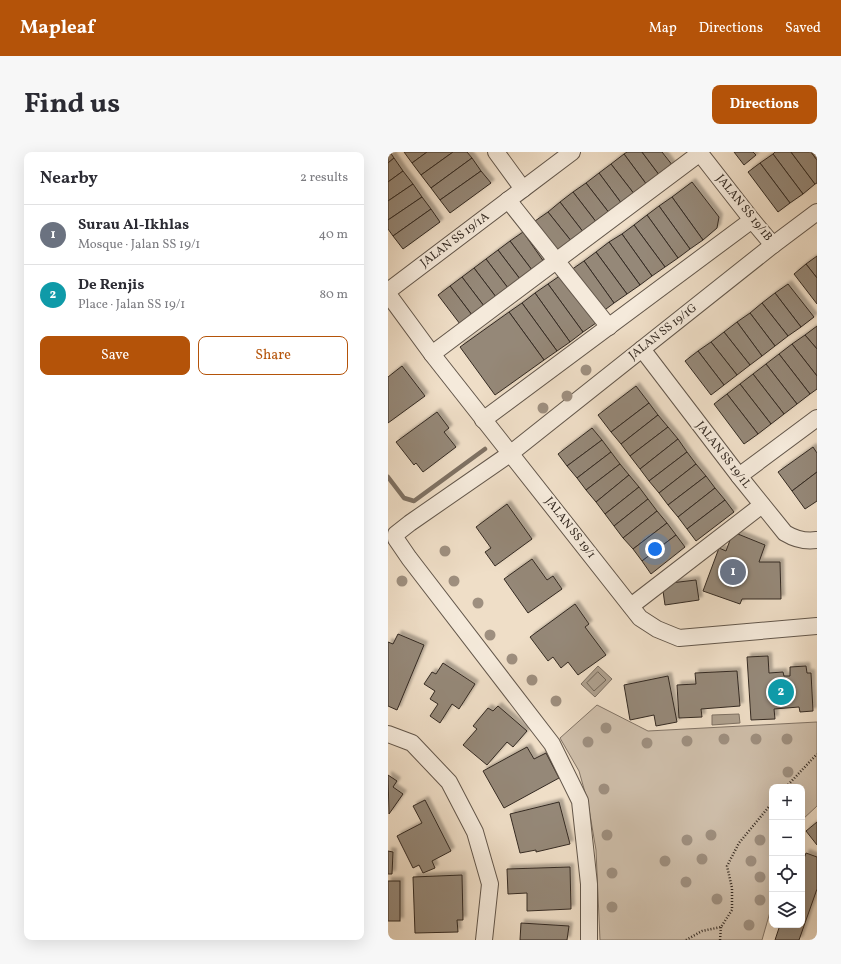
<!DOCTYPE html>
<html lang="en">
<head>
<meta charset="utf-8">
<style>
  :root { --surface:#fff; --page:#f7f7f7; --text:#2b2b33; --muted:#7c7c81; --line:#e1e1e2; --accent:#b45309 }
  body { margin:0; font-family:Vollkorn,serif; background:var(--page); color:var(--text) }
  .controls { position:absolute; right:12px; bottom:12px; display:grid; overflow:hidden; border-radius:8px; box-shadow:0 4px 16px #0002 }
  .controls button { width:36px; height:36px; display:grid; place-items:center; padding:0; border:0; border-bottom:1px solid var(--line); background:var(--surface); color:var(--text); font:20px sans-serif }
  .you { position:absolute; left:267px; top:397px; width:14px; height:14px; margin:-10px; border:3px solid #fff; border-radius:50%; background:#1a73e8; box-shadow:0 0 0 6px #1a73e833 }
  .badge { display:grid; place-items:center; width:26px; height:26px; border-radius:50%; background:var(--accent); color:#fff; font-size:13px; font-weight:700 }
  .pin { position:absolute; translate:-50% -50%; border:2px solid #fff; box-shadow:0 1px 4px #0006 }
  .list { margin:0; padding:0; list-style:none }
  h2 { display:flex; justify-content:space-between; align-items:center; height:52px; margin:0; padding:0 16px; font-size:17px }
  h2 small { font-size:13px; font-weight:400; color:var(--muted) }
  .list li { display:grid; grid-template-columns:26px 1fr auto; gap:12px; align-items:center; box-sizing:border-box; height:60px; padding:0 16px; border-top:1px solid var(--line) }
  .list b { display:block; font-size:15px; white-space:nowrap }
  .list p { margin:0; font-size:13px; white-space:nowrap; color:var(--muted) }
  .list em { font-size:13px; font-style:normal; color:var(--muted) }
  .actions { display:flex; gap:8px; padding:12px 16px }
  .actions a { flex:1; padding:9px 0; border:1px solid var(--accent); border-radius:8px; text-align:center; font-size:14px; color:var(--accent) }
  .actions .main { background:var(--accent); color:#fff }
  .icon { flex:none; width:22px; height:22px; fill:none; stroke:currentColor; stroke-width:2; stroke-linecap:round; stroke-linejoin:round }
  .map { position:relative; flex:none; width:429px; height:788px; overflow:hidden; border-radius:8px }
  header { display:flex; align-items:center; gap:24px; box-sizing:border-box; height:56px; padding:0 20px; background:var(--accent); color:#fff }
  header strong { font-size:19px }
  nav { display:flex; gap:22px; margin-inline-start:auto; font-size:14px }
  .intro { display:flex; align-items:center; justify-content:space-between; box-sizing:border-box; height:96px; padding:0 24px }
  h1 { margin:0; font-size:28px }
  .button { padding:10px 18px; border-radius:8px; background:var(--accent); color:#fff; font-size:14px; font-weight:700 }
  main { display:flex; gap:24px; padding:0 24px }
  aside { flex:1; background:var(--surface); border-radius:8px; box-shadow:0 4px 16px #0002 }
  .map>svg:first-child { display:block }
  .green { fill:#cfbfab; stroke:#827466 }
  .water { fill:#afa18f; stroke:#7e7163 }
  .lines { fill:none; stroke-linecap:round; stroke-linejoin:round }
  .shore { stroke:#726658; stroke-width:1 }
  .stream { stroke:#7e7163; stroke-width:4.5 }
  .building { fill:#958878; stroke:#342a22; filter:url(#shadow) }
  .minor-casing { stroke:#63574b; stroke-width:18 }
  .path { stroke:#342a22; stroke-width:2.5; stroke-dasharray:1 2; stroke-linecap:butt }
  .minor { stroke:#f5eadb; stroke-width:16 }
  .tree { fill:#9e8f7f }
  .labels { text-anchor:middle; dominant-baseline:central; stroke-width:4; stroke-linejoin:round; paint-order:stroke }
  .street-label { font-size:12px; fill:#342a22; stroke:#f5eadb }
</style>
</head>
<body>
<header>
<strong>Mapleaf</strong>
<nav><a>Map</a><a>Directions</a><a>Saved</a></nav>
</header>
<div class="intro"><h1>Find us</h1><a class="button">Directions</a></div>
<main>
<aside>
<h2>Nearby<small>2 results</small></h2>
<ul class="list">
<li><span class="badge" style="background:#6b7280">1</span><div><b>Surau Al-Ikhlas</b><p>Mosque · Jalan SS 19/1</p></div><em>40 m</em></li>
<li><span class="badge" style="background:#0f9aa8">2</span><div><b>De Renjis</b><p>Place · Jalan SS 19/1</p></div><em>80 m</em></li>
</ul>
<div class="actions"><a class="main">Save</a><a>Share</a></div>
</aside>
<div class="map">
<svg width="429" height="788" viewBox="0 0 429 788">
  <defs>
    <filter id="shadow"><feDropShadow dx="3.5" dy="-3.5" stdDeviation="1" flood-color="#0004"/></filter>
  </defs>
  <rect width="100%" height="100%" fill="#efdec7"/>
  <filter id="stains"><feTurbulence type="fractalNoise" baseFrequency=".005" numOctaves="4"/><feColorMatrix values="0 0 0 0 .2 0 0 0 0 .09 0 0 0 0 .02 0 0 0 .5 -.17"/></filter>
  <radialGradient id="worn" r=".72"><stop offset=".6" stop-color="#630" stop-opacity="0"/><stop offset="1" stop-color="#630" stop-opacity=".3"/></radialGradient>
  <path class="green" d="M209 553 260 579 429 570V654L414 668V635H384V753L374 788H212L208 698 200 651 191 619 172 586Z"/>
  <g class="water">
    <path d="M210 514 224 527 207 545 193 532Z"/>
    <path d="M351 562 352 571 324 573V563Z"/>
  </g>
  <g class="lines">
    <path class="shore" d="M210 520 218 528 206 539 199 531Z"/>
    <path class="stream" d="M0 325 16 346 26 349 97 297"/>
  </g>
  <g class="building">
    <path d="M0 0H2L6 6 0 11Z"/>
    <path d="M16 0H39L24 11Z"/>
    <path d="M39 0H65L33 23 24 11Z"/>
    <path d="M65 0H79L84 6 43 36 33 23Z"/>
    <path d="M239 0H254L272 24 259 33 236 2Z"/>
    <path d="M254 0H274L285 14 272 24Z"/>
    <path d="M346 0H365L368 3 356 13Z"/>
    <path d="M387 0H403L427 32 415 42 385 2Z"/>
    <path d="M403 0H423L429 8V31L427 32Z"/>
    <path d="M423 0H429V8Z"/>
    <path d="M236 2 259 33 247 43 223 12Z"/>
    <path d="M385 2 415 42 402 51 372 11Z"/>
    <path d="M6 6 15 19 0 30V11Z"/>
    <path d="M84 6 93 19 52 48 43 36Z"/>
    <path d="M372 11 402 51 390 60 360 20Z"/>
    <path d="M223 12 247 43 234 52 211 21Z"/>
    <path d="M15 19 25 32 0 49V30Z"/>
    <path d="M93 19 103 31 62 61 52 48Z"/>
    <path d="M211 21 234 52 222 62 198 31Z"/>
    <path d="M304 30 331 65 329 76 315 88 284 45Z"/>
    <path d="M198 31 222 62 209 71 185 40Z"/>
    <path d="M25 32 34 45 0 68V49Z"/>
    <path d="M185 40 209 71 196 81 172 50Z"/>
    <path d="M34 45 43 57 5 84 0 77V68Z"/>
    <path d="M284 45 315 88 302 97 271 54Z"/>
    <path d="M172 50 196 81 184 90 160 60Z"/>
    <path d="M271 54 302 97 290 106 259 63Z"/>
    <path d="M43 57 52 70 15 97 5 84Z"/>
    <path d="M160 60 184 90 171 100 147 69Z"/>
    <path d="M259 63 290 106 277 115 246 73Z"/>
    <path d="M246 73 277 115 264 124 234 82Z"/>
    <path d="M135 80 156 110 144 118 122 89Z"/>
    <path d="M234 82 264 124 252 133 221 90Z"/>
    <path d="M122 89 144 118 132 127 110 98Z"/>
    <path d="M221 90 252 133 239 142 208 100Z"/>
    <path d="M110 98 132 127 120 136 98 107Z"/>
    <path d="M208 100 239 142 226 151 196 109Z"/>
    <path d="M429 104V126L418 112Z"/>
    <path d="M98 107 120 136 108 145 86 116Z"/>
    <path d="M196 109 226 151 214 160 183 118Z"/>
    <path d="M418 112 429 126V152L406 122Z"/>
    <path d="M86 116 108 145 96 154 74 125Z"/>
    <path d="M173 123 208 171 195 180 160 132Z"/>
    <path d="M74 125 96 154 84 163 62 134Z"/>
    <path d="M160 132 195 180 182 190 147 141Z"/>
    <path d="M400 132 426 165 413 175 387 141Z"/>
    <path d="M62 134 84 163 72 172 50 143Z"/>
    <path d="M147 141 182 190 169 199 134 151Z"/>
    <path d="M387 141 413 175 400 184 374 151Z"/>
    <path d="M134 151 169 199 156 208 121 160Z"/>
    <path d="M374 151 400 184 387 194 362 161Z"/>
    <path d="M121 160 156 208 107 243 72 195Z"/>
    <path d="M362 161 387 194 374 204 349 170Z"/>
    <path d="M349 170 374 204 362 213 336 180Z"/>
    <path d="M429 174V197L417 183Z"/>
    <path d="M336 180 362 213 349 223 323 190Z"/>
    <path d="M417 183 429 197V224L404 192Z"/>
    <path d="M323 190 349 223 336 233 310 199Z"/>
    <path d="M404 192 429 224V237L422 242 391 202Z"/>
    <path d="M310 199 336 233 323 243 297 209Z"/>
    <path d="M391 202 422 242 409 252 378 212Z"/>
    <path d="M378 212 409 252 396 262 365 222Z"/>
    <path d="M14 214 37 244 0 271V225Z"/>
    <path d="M365 222 396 262 383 272 352 232Z"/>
    <path d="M352 232 383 272 370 282 339 242Z"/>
    <path d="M248 234 261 251 223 280 210 263Z"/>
    <path d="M339 242 370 282 356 292 326 252Z"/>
    <path d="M261 251 270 263 233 292 223 280Z"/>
    <path d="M49 260 61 276 56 280 68 295 35 320 28 311 26 313 8 290Z"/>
    <path d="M270 263 280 275 242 304 233 292Z"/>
    <path d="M280 275 290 287 252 317 242 304Z"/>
    <path d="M204 276 214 288 179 314 170 302Z"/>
    <path d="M290 287 299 300 261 329 252 317Z"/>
    <path d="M214 288 223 300 189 326 179 314Z"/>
    <path d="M425 295 429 301V320L404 339 390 320Z"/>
    <path d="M223 300 232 312 198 338 189 326Z"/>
    <path d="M299 300 308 312 271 341 261 329Z"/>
    <path d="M232 312 241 323 208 350 198 338Z"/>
    <path d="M308 312 318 324 280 353 271 341Z"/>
    <path d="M429 320V349L417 357 404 339Z"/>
    <path d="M241 323 251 335 217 362 208 350Z"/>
    <path d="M318 324 327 336 290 365 280 353Z"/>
    <path d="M251 335 260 347 226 374 217 362Z"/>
    <path d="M327 336 337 348 299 377 290 365Z"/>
    <path d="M260 347 269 359 235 386 226 374Z"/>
    <path d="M337 348 346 360 308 389 299 377Z"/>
    <path d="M119 352 144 387 107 414 97 400 103 396 88 375Z"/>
    <path d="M269 359 279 371 245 397 235 386Z"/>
    <path d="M279 371 288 383 254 409 245 397Z"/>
    <path d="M345 380 377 393 371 410H392L393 447H354L352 452 315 439 331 396 338 399Z"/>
    <path d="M288 383 297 395 263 422 254 409Z"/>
    <path d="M144 407 159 428 165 424 174 437 140 461 116 427Z"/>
    <path d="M308 428 311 448 277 453 274 432Z"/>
    <path d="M187 452 201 472 197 475 218 503 190 523 180 510 173 516 165 505 160 509 142 485Z"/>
    <path d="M10 482 36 493 9 558 0 554V490L5 492Z"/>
    <path d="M380 504 381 521 395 520 396 524H402V515L418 514 419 521H423L425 559 412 560 411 555 386 557 387 567 363 568 359 505Z"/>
    <path d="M55 511 87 532 71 557 64 552 52 571 42 564 50 552 42 547 47 539 36 532 44 520 48 522Z"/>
    <path d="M349 519 352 554 313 557 314 565 291 566 289 533 308 532 307 521Z"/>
    <path d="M280 524 289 570 268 574 266 563 242 568 236 533Z"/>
    <path d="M110 554 139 579 125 595 119 590 99 613 75 593 89 577 85 574 100 556 105 559Z"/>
    <path d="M139 595 146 607 158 601 171 626 116 656 95 619Z"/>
    <path d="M0 623 9 629 5 635 15 642 1 662Z"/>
    <path d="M37 648 63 699 44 709 47 716 35 721 31 713 25 716 9 684 34 671 25 654Z"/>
    <path d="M171 650 182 692 148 700V698L132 701 122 662Z"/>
    <path d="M429 670V693L418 679Z"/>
    <path d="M0 699 5 700 4 722H0Z"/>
    <path d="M418 701 429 705V737L411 788H387L392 773H414V712Z"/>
    <path d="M182 715 183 757 139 759V741L120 742 119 717Z"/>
    <path d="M74 723 75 768H69L70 780 27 781 25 725Z"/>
    <rect x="0" y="729" width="12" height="40"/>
    <path d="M133 771 181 774 179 788H132Z"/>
  </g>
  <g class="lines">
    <defs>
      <g id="minor">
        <path d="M108 0 135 37"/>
        <path d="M311 0 364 68 385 93"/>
        <path d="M120 48 221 175"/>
        <path d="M0 139 184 0"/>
        <path d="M0 142 44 202 252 466 269 477 291 486 429 474"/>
        <path d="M254 197 351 324 397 381C407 387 417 390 429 388"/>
        <path d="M44 202 312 1"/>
        <path d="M95 268 364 68"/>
        <path d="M351 324 429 266"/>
        <path d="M243 454 374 353"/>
        <path d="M0 582 24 591 61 630 87 680 102 732 96 788"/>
        <path d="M201 788V732L192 649 164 592 21 406 8 387V382L22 371 123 301 385 93 429 60"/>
      </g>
    </defs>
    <use href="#minor" class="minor-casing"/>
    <g class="path">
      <path d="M398 635 429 602"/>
      <path d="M298 788 314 779 333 775 344 758V736L339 714 351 691 384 651"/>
      <path d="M332 788 333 775"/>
    </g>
    <use href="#minor" class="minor"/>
  </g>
  <g class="tree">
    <circle cx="198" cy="218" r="5.5"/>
    <circle cx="179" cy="244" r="5.5"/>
    <circle cx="155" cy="256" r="5.5"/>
    <circle cx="57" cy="399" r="5.5"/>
    <circle cx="14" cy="429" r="5.5"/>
    <circle cx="66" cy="429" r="5.5"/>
    <circle cx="90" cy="451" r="5.5"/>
    <circle cx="102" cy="483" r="5.5"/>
    <circle cx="124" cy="507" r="5.5"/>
    <circle cx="144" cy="528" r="5.5"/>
    <circle cx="168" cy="549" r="5.5"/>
    <circle cx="218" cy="576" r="5.5"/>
    <circle cx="336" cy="587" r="5.5"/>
    <circle cx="368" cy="587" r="5.5"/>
    <circle cx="399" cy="587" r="5.5"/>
    <circle cx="299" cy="589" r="5.5"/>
    <circle cx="200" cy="590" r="5.5"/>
    <circle cx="259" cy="591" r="5.5"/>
    <circle cx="400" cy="620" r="5.5"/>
    <circle cx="216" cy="637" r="5.5"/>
    <circle cx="219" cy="683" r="5.5"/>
    <circle cx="323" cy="683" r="5.5"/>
    <circle cx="299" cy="688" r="5.5"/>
    <circle cx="372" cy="688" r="5.5"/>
    <circle cx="314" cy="707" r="5.5"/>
    <circle cx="277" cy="709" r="5.5"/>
    <circle cx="363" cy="709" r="5.5"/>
    <circle cx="224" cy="721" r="5.5"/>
    <circle cx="372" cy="725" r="5.5"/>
    <circle cx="298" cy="730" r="5.5"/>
    <circle cx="329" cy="747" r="5.5"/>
    <circle cx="372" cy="748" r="5.5"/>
    <circle cx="224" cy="755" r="5.5"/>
    <circle cx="361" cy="773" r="5.5"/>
  </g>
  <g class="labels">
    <g class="street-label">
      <text transform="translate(356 56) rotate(51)">JALAN SS 19/1B</text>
      <text transform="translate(67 88) rotate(-37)">JALAN SS 19/1A</text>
      <text transform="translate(275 180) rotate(-38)">JALAN SS 19/1G</text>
      <text transform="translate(335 303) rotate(52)">JALAN SS 19/1L</text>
      <text transform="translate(182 376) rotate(52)">JALAN SS 19/1</text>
    </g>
  </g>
  <rect width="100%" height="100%" filter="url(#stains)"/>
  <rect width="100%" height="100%" fill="url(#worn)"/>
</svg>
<div class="controls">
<button>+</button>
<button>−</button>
<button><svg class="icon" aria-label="locate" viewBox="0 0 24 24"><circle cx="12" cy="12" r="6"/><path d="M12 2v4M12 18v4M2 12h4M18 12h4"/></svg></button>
<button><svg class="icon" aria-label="layers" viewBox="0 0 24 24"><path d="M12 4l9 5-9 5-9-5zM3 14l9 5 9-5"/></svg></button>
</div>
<div class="you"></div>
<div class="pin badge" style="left:345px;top:420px;background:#6b7280">1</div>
<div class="pin badge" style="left:393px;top:540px;background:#0f9aa8">2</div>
</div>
</main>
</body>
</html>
